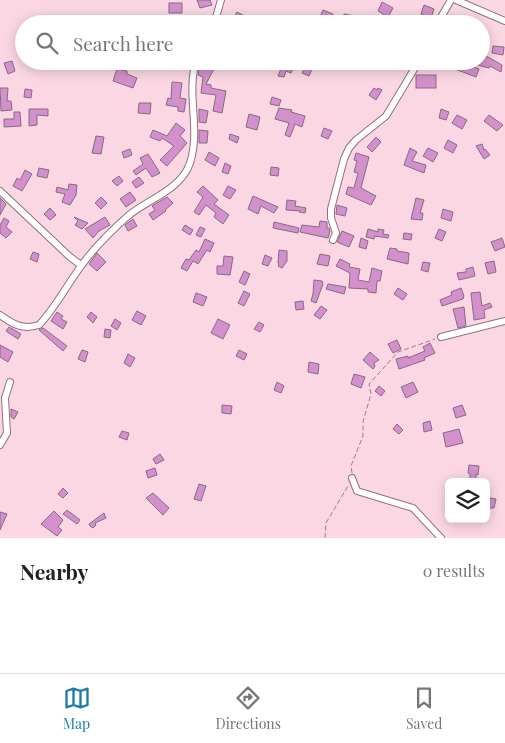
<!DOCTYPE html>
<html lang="en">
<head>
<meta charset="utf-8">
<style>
  :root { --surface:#fff; --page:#f2f2f2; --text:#222; --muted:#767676; --line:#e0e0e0; --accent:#187ca7 }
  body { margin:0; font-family:"Playfair Display",serif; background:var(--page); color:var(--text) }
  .controls { position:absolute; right:15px; bottom:15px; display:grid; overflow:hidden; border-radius:8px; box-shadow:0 2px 12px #0003 }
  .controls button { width:45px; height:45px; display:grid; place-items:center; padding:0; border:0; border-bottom:1px solid var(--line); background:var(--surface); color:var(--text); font:25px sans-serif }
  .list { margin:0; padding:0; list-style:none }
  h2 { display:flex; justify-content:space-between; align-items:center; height:65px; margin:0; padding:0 20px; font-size:21px }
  h2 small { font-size:16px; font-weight:400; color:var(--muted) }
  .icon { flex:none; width:28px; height:28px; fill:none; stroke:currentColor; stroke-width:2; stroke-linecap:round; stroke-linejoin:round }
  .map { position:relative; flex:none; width:505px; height:538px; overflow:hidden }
  .search { position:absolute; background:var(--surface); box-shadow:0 2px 12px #0003; left:15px; right:15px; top:15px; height:55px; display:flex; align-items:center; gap:12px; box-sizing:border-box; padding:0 18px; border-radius:28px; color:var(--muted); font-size:19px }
  .sheet { height:135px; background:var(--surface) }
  nav { display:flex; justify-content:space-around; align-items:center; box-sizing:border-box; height:70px; border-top:1px solid var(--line); background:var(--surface); font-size:14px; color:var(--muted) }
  nav a { display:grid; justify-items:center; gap:2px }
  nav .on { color:var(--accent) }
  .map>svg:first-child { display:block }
  .building { fill:#d390cc; stroke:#846c81 }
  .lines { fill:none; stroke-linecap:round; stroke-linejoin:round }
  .minor-casing { stroke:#90717c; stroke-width:8 }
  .path { stroke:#988088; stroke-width:1; stroke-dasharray:5 2.5; stroke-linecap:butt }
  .minor { stroke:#fff; stroke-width:6 }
</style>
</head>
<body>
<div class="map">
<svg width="505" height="538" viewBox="0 0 505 538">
  <rect width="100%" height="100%" fill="#fad7e3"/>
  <g class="building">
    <path d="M197 0H210L212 5 200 8Z"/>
    <path d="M382 2 393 8 388 17 378 11Z"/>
    <rect x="169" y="3" width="13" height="10"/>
    <path d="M424 5 434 9 431 18 421 14Z"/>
    <path d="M323 10 333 14 330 21 320 17Z"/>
    <path d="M237 12 247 17 243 24 233 19Z"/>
    <path d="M344 14 360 17 375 24 343 22Z"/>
    <path d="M291 16 310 24H288Z"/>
    <path d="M269 17 280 19 279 24H268Z"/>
    <path d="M493 46 504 47 503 55 492 53Z"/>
    <path d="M481 56 488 57 502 65 501 72 490 66 489 68 477 65V61H481Z"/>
    <path d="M12 61 15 71 8 74 4 63Z"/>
    <path d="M169 61H190L187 68 175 61V66H169Z"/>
    <path d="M201 61 215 67 206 84 211 85V88L226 91 222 113 213 111 216 95 201 93 203 77 198 75Z"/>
    <path d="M284 61H296L291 73 286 71 284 77 278 76Z"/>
    <path d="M459 61 479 69 476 77 455 69Z"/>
    <path d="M306 64 313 67 309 76 302 73Z"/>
    <path d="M117 69 127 71V74L137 78 133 88 113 81Z"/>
    <rect x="416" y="75" width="20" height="13"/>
    <path d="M172 82 182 83 180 98 186 99 184 112 178 111V107L166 105 168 98 171 99Z"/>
    <path d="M0 88H8L7 101H11L12 110 1 111Z"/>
    <path d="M374 88 377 90 378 88 382 90 376 100 369 95Z"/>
    <path d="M25 89 32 90 31 98 24 97Z"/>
    <path d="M272 97 281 100 279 106 270 104Z"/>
    <path d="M139 103H151L150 114 138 113Z"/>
    <path d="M279 108 292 110 291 112 305 116 302 127 295 124 290 137 285 135 289 123 275 119Z"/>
    <path d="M29 109H48V116L37 115V125L29 126Z"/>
    <path d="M199 109 208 111 206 123 199 122Z"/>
    <path d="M441 109 449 112 446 120 439 118Z"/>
    <path d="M14 112H20L21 126 4 127V119H14Z"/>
    <path d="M249 114 260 117 257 130 246 127Z"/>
    <path d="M457 115 467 120 462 129 452 123Z"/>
    <path d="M489 115 503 125 497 131 484 121Z"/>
    <path d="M176 123 185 130 180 136 187 143 167 166 160 160 174 146 162 138 160 141 150 137 153 130 167 136Z"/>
    <path d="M324 128 332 131 328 139 321 136Z"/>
    <path d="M199 130 208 131 207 143H199Z"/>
    <path d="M230 134 239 137 237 143 229 139Z"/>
    <path d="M96 136 104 137 101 154 92 153Z"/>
    <path d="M376 137 381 142 372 152 367 147Z"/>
    <path d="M448 140 457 145 453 153 444 148Z"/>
    <path d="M482 144 484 150 485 149 490 155 484 159 476 146Z"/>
    <path d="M410 148 417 152 412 161 426 165 424 173 404 165Z"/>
    <path d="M428 148 438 153 433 162 423 156Z"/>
    <path d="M130 149 132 155 124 158 122 152Z"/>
    <path d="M209 152 219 158 215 166 205 160Z"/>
    <path d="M356 153 369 157 361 188 376 196 371 205 346 194 348 187 354 188 358 173 354 172 357 161 354 160Z"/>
    <path d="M148 154 160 173 152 177 146 168 136 175 133 171 143 164 140 158Z"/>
    <path d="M225 163 231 166 228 174 222 172Z"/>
    <path d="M271 167 279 168 278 176 270 175Z"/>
    <path d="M39 168 49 170 47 178 37 176Z"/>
    <path d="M25 170 32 174 22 191 13 186 17 178 20 180Z"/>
    <path d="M119 176 123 181 117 186 112 181Z"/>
    <path d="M139 177 144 183 136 188 132 182Z"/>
    <path d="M69 184 77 185 76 195 70 205 62 202 65 194 56 192 57 187 68 190Z"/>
    <path d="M203 186 218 200 214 204 229 215 223 224 214 217 216 213 206 205 199 215 194 212 203 197 197 192Z"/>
    <path d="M228 186 236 190 230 199 223 195Z"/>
    <path d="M130 192 136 200 126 207 120 199Z"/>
    <path d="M253 196 278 207 274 213 261 206 258 214 248 209Z"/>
    <path d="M101 197 107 203 101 209 95 203Z"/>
    <path d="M167 197 173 203 165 210 166 211 153 220 149 214 155 210 152 206Z"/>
    <path d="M0 198 6 204 0 215Z"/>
    <path d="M416 198 424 200 420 213H423L422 220 411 219Z"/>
    <path d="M287 200 296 201 295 206 306 208 305 213 299 212 300 211 286 210Z"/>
    <path d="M337 205 347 208 345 216 336 214Z"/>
    <path d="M50 208 56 215 50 220 44 214Z"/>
    <path d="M443 209 453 212 451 221 441 218Z"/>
    <path d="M74 217 88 223 82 229 75 225 78 221Z"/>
    <path d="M105 217 110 225 99 231 93 238 85 229Z"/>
    <path d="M4 218 9 221 6 227 12 232 6 238 0 233V225Z"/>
    <path d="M133 219 137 226 128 231 125 225Z"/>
    <path d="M320 221 327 222V228H329L330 231 328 238 300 232 302 225 319 227Z"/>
    <path d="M274 222 299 228 298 233 273 228Z"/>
    <path d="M185 225 193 230 190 235 182 230Z"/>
    <path d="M200 227 205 229 201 237 196 235Z"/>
    <path d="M368 229 378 232V229L384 230 383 234 389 235 388 238 375 236 374 239 366 237Z"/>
    <path d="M439 229 446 232 442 241 435 238Z"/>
    <path d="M342 231 354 236 349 247 337 242Z"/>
    <path d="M404 233 412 234 411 240 403 239Z"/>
    <path d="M361 238 368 241 366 249 359 247Z"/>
    <path d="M502 238 505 247 495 251 491 242Z"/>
    <path d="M205 239 214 243 210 252 207 250 198 264 193 261 187 271 181 268 186 259 189 260 196 250 199 252Z"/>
    <path d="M390 248 397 249V251L409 253 408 264 387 259Z"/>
    <path d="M279 250 287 251V261L282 268 278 266 279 264 278 263Z"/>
    <path d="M33 252 39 254 37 262 30 259Z"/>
    <path d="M97 253 106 262 97 271 89 264Z"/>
    <path d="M320 254 330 256 328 266 317 264Z"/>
    <path d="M265 255 272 258 268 266 262 264Z"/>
    <path d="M224 256 233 257 230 275 217 274V266H223Z"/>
    <path d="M340 259 350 264 349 267 360 269 358 280 369 282 372 268 382 271 380 281H377L376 293 368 292V289L349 288 350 273 336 266Z"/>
    <path d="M494 261 496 272 488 274 485 263Z"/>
    <path d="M423 262 430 263 428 272 421 270Z"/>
    <path d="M473 267 475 276 459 280 457 273 466 272V269Z"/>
    <path d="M244 271 250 274 245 285 239 282Z"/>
    <path d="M314 280 322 281 323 284 316 303 311 301 313 294Z"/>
    <path d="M328 284 346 287 344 294 326 289Z"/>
    <path d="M398 288 407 294 403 300 394 294Z"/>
    <path d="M461 288 464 296 463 299 442 306 440 300 452 295 451 292Z"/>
    <path d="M244 291 250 294 244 306 238 303Z"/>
    <path d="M480 292 482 306 490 303 492 307 484 310 485 318 474 320 471 293Z"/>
    <path d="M196 293 207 297 203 306 193 302Z"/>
    <path d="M303 301 304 309 296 310 295 302Z"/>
    <path d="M321 306 327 310 320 319 314 315Z"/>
    <path d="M464 307 466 326 458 328 453 309Z"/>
    <path d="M137 311 146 316 141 325 132 320Z"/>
    <path d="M57 312 63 316 61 319 67 322 63 329 51 321Z"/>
    <path d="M91 312 97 317 93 323 87 317Z"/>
    <path d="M115 319 121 323 117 330 111 326Z"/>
    <path d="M218 319 230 325 223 339 211 333Z"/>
    <path d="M259 322 264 325 260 332 254 329Z"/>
    <path d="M9 327 21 334 18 339 6 331Z"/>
    <path d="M43 328 67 346 63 351 39 330Z"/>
    <path d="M105 329 111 330 110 338 104 337Z"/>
    <path d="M397 340 401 349 393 353 388 344Z"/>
    <path d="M430 343 435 353 424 358 425 360 399 369 396 359 408 356V358L425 351 423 347Z"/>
    <path d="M0 345 13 352 8 362 0 357Z"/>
    <path d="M82 350 88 352 85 362 78 359Z"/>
    <path d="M239 350 247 354 244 360 236 356Z"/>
    <path d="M370 352 379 360 374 363 375 366 373 369 363 360Z"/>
    <path d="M128 354 135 358 130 367 124 363Z"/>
    <path d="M309 362 319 364 318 374 308 372Z"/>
    <path d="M354 374 365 377 361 388 351 384Z"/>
    <path d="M277 382 284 386 281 393 274 390Z"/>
    <path d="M413 382 418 392 406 398 401 387Z"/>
    <path d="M379 386 385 391 381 396 375 391Z"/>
    <path d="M222 405 232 406 231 414 222 413Z"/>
    <path d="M462 405 466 415 456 418 453 408Z"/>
    <path d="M11 409 18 412 14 419 11 417Z"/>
    <path d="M430 421 432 430 424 432 423 423Z"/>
    <path d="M397 424 403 430 399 434 393 429Z"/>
    <path d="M459 429 463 443 446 447 443 433Z"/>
    <path d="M122 431 129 433 127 440 119 437Z"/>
    <path d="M160 454 164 460 156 464 153 459Z"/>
    <path d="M469 465 479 466 478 475 476 474V482H470V474L468 473Z"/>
    <path d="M155 468 157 475 148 478 146 471Z"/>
    <path d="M199 484 206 486 201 501 194 499Z"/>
    <path d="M63 488 68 493 63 498 58 494Z"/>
    <path d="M153 493 169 508 163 515 146 498Z"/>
    <path d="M490 498 496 499 494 508H488Z"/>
    <path d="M67 510 80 520 77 524 63 514Z"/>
    <path d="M54 511 63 520 58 527 62 530 57 536 41 524Z"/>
    <path d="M0 512 7 514 0 530Z"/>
    <path d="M104 513 106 518 95 523 96 525 93 528 90 526 89 524Z"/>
  </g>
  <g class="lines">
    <defs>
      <g id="minor">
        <path d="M456 0 505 21"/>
        <path d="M214 24 221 0"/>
        <path d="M437 24 451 0"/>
        <path d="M0 191 70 257 81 265"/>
        <path d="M333 240 336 233 331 218V209L344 159 349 148 356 140 386 116 419 61"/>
        <path d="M0 315C14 325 23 330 39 325 56 307 67 285 81 266 94 248 111 231 128 216 148 199 181 190 190 163 201 129 186 95 196 61"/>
        <path d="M441 337 505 321"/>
        <path d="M0 445 7 433 5 398 10 382"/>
        <path d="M352 478 357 491 413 508 441 538"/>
      </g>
    </defs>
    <use href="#minor" class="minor-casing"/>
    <g class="path">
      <path d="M352 473 351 466 363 436V422L371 394 369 384 398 352 435 339"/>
      <path d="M325 538 326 523 348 486"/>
    </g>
    <use href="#minor" class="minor"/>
  </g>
</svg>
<div class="controls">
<button><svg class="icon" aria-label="layers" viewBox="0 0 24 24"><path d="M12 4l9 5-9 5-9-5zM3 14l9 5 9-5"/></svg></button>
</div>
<div class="search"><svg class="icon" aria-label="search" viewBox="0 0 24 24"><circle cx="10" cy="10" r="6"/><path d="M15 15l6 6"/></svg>Search here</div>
</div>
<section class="sheet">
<h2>Nearby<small>0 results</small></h2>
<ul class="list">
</ul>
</section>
<nav>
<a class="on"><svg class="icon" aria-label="map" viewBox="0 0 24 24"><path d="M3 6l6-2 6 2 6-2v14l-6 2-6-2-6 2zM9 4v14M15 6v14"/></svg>Map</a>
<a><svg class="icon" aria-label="directions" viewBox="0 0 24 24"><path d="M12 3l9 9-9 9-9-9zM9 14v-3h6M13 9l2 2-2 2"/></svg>Directions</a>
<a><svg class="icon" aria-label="saved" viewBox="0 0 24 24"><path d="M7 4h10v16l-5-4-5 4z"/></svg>Saved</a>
</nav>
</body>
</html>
